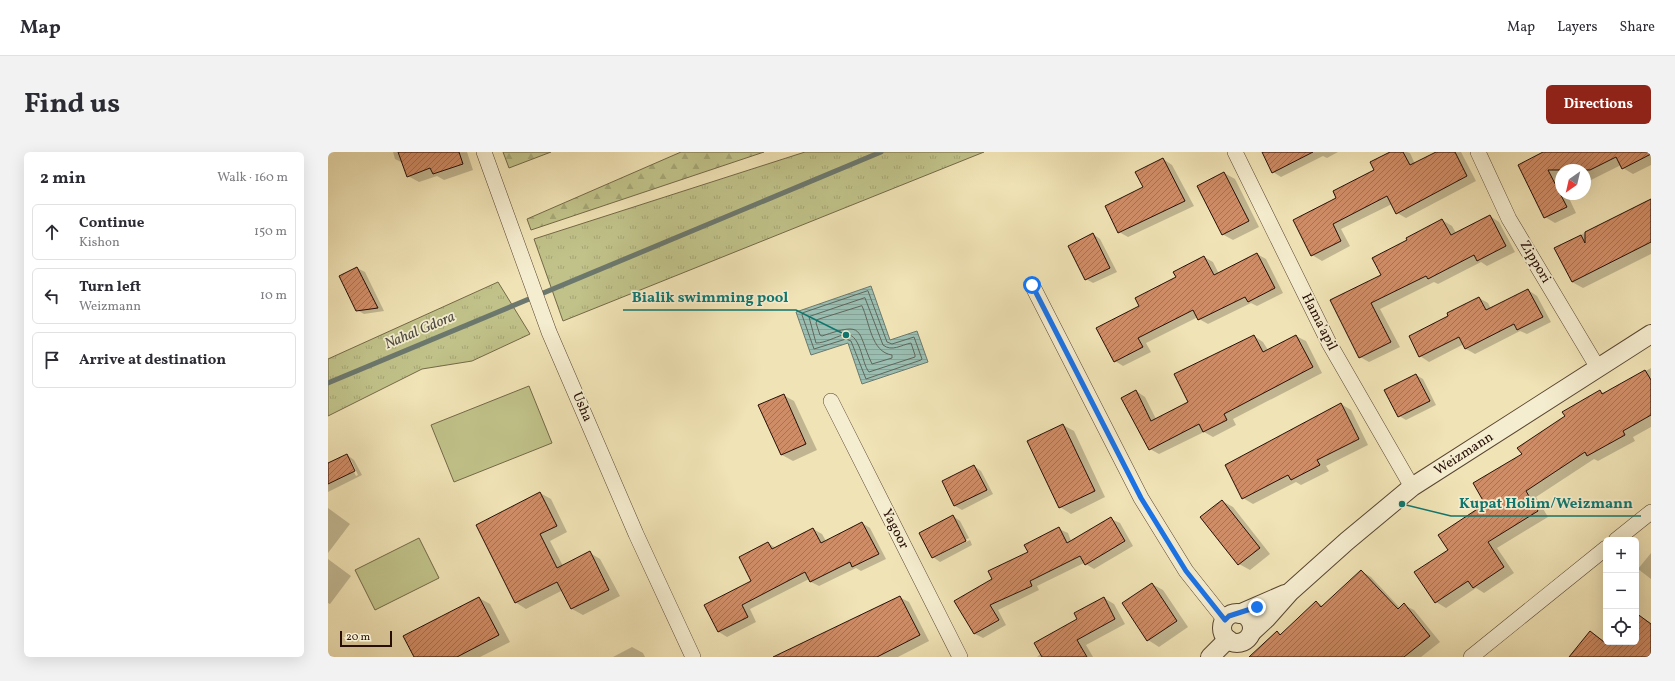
<!DOCTYPE html>
<html lang="en">
<head>
<meta charset="utf-8">
<style>
  :root { --surface:#fff; --page:#f2f2f3; --text:#2b2b33; --muted:#7c7c81; --line:#e1e1e2; --accent:#8f2418 }
  body { margin:0; font-family:Vollkorn,serif; background:var(--page); color:var(--text) }
  .controls { position:absolute; right:12px; bottom:12px; display:grid; overflow:hidden; border-radius:6px; box-shadow:0 4px 16px #0002 }
  .controls button { width:36px; height:36px; display:grid; place-items:center; padding:0; border:0; border-bottom:1px solid var(--line); background:var(--surface); color:var(--text); font:20px sans-serif }
  .compass { position:absolute; left:1227px; top:12px; width:36px; height:36px; border-radius:50%; background:var(--surface); box-shadow:0 4px 16px #0002; rotate:214deg }
  .scale { position:absolute; left:12px; bottom:10px; width:52px; box-sizing:border-box; padding-left:4px; border:2px solid #270f07; border-top:0; font-size:11px; line-height:14px; white-space:nowrap; color:#270f07; -webkit-text-stroke:3px #f5edcf; paint-order:stroke }
  .stop { position:absolute; width:12px; height:12px; margin:-9px; border:3px solid #1a73e8; border-radius:50%; background:#fff }
  .stop.end { background:#1a73e8; border-color:#fff; box-shadow:0 1px 4px #0008 }
  .list { margin:0; padding:0; list-style:none }
  h2 { display:flex; justify-content:space-between; align-items:center; height:52px; margin:0; padding:0 16px; font-size:17px }
  h2 small { font-size:13px; font-weight:400; color:var(--muted) }
  .list li { display:grid; grid-template-columns:26px 1fr auto; gap:12px; align-items:center; box-sizing:border-box; height:56px; margin:0 8px 8px; padding:0 8px; border:1px solid var(--line); border-radius:6px }
  .list b { display:block; font-size:15px; white-space:nowrap }
  .list p { margin:0; font-size:13px; white-space:nowrap; color:var(--muted) }
  .list em { font-size:13px; font-style:normal; color:var(--muted) }
  .icon { flex:none; width:22px; height:22px; fill:none; stroke:currentColor; stroke-width:2; stroke-linecap:round; stroke-linejoin:round }
  .map { position:relative; flex:none; width:1323px; height:505px; overflow:hidden; border-radius:6px }
  header { display:flex; align-items:center; gap:24px; box-sizing:border-box; height:56px; padding:0 20px; background:var(--surface); border-bottom:1px solid var(--line) }
  header strong { font-size:19px }
  nav { display:flex; gap:22px; margin-inline-start:auto; font-size:14px }
  .intro { display:flex; align-items:center; justify-content:space-between; box-sizing:border-box; height:96px; padding:0 24px }
  h1 { margin:0; font-size:28px }
  .button { padding:10px 18px; border-radius:6px; background:var(--accent); color:#fff; font-size:14px; font-weight:700 }
  main { display:flex; gap:24px; padding:0 24px }
  aside { flex:1; background:var(--surface); border-radius:6px; box-shadow:0 4px 16px #0002 }
  .map>svg:first-child { display:block }
  .grass { fill:url(#grass-tufts); stroke:#746848 }
  .forest { fill:url(#forest-firs); stroke:#746848 }
  .park { fill:#c0c289; stroke:#746848 }
  .water { fill:url(#water-rules); stroke:#6c786d }
  .shadow { fill:#0003; fill-rule:evenodd }
  .lines { fill:none; stroke-linecap:round; stroke-linejoin:round }
  .shore { stroke:#60665c; stroke-width:1 }
  .stream { stroke:#6c786d; stroke-width:5 }
  .building { fill:url(#building-hatch); stroke:#270f07 }
  .minor-casing { stroke:#594432; stroke-width:16 }
  .tertiary-casing { stroke:#594432; stroke-width:20 }
  .minor { stroke:#f5edcf; stroke-width:15 }
  .tertiary { stroke:#f5edcf; stroke-width:18 }
  .route { stroke:#1a73e8; stroke-width:5 }
  .labels { text-anchor:middle; dominant-baseline:central; stroke-width:3.5; stroke-linejoin:round; paint-order:stroke }
  .street-label { font-size:14px; fill:#270f07; stroke:#f5edcf }
  .water-label { font-size:15px; font-style:italic; fill:#4f4c42; stroke:#f5edcf }
  .leader { fill:none; stroke:#0f766e; stroke-width:1.5 }
  .callout-dot { fill:#0f766e; stroke:#f5edcf; stroke-width:1.5 }
  .callout-label { font-size:15px; text-anchor:middle; font-weight:bold; fill:#0f766e; stroke:#f5edcf; stroke-width:3.5; stroke-linejoin:round; paint-order:stroke }
</style>
</head>
<body>
<header>
<strong>Map</strong>
<nav><a>Map</a><a>Layers</a><a>Share</a></nav>
</header>
<div class="intro"><h1>Find us</h1><a class="button">Directions</a></div>
<main>
<aside>
<h2>2 min<small>Walk · 160 m</small></h2>
<ul class="list">
<li><svg class="icon" aria-label="ahead" viewBox="0 0 24 24"><path d="M12 20V5M6 11l6-6 6 6"/></svg><div><b>Continue</b><p>Kishon</p></div><em>150 m</em></li>
<li><svg class="icon" aria-label="left" viewBox="0 0 24 24"><path d="M17 20v-9H6M10 6l-5 5 5 5"/></svg><div><b>Turn left</b><p>Weizmann</p></div><em>10 m</em></li>
<li><svg class="icon" aria-label="arrive" viewBox="0 0 24 24"><path d="M6 21V4h12l-3 4 3 4H6"/></svg><div><b>Arrive at destination</b></div></li>
</ul>
</aside>
<div class="map">
<svg width="1323" height="505" viewBox="0 0 1323 505">
  <defs>
    <pattern id="grass-tufts" width="24" height="20" patternUnits="userSpaceOnUse"><rect width="24" height="20" fill="#c0c289"/><path d="M3 7l-1-3M5 7V3M7 7l1-3M15 17l-1-3M17 17v-4M19 17l1-3" fill="none" stroke="#a5a675"/></pattern>
    <pattern id="forest-firs" width="22" height="20" patternUnits="userSpaceOnUse"><rect width="22" height="20" fill="#c0c289"/><path d="M5 1l3.5 6h-7zM16 11l3.5 6h-7z" fill="#a5a675"/></pattern>
    <pattern id="water-rules" width="6" height="5" patternUnits="userSpaceOnUse"><rect width="6" height="5" fill="#9abeb1"/><path d="M0 2.5h6" fill="none" stroke="#85a297"/></pattern>
    <pattern id="building-hatch" width="6" height="6" patternUnits="userSpaceOnUse"><rect width="6" height="6" fill="#cf8d67"/><path d="M-1 1l2-2M0 6l6-6M5 7l2-2" fill="none" stroke="#a87253"/></pattern>
  </defs>
  <rect width="100%" height="100%" fill="#f0e3b5"/>
  <filter id="stains"><feTurbulence type="fractalNoise" baseFrequency=".005" numOctaves="4"/><feColorMatrix values="0 0 0 0 .2 0 0 0 0 .09 0 0 0 0 .02 0 0 0 .5 -.17"/></filter>
  <radialGradient id="worn" r=".72"><stop offset=".6" stop-color="#630" stop-opacity="0"/><stop offset="1" stop-color="#630" stop-opacity=".3"/></radialGradient>
  <g class="grass">
    <path d="M477 0H656L235 169 206 87Z"/>
    <path d="M170 130 202 182 144 209 94 217 0 264V207Z"/>
  </g>
  <g class="forest">
    <path d="M175 0H223L181 16Z"/>
    <path d="M353 0H436L203 78 199 67Z"/>
  </g>
  <g class="park">
    <path d="M201 234 224 291 126 330 103 273Z"/>
    <path d="M91 386 111 426 47 458 27 418Z"/>
  </g>
  <path class="water" d="M543 134 562 188 589 179 600 210 534 232 520 191 483 203 468 160Z"/>
  <g class="shadow">
    <path d="M65 0H139L145 18 116 28 109 24 91 30 80 24 75 11 67 7Z"/>
    <path d="M939 0H1010L999 6 995 4 953 25 945 20Z"/>
    <path d="M1064 0H1079L1082 1 1087 12 1110 0H1133L1148 29 1078 66 1069 61 1064 52 1013 77 1022 94 994 109 984 103 1009 46 1047 18Z"/>
    <path d="M1230 0H1323V13L1305 22 1295 16 1293 13 1257 31V18H1233V42H1239L1248 61 1227 71 1217 65 1191 13Z"/>
    <path d="M835 7 844 13 866 54 800 85 791 80Z"/>
    <path d="M896 21 907 27 931 75 905 88 894 82Z"/>
    <path d="M1323 47V102L1255 136 1244 130 1227 96Z"/>
    <path d="M1162 64 1171 70 1187 100 1159 114 1153 110 1110 132 1106 130 1052 157 1072 195 1041 210 1032 205 1003 149 1054 123 1081 88 1114 68 1124 74 1128 81Z"/>
    <path d="M765 82 772 87 789 120 765 131 758 127Z"/>
    <path d="M929 102 938 107 955 141 929 154 923 151 880 172 871 167 870 165 818 191 823 200 795 214 787 209 812 154 876 105 885 110 891 122Z"/>
    <path d="M29 116 37 120 56 159 36 162 29 158Z"/>
    <path d="M1200 138 1209 144 1223 170 1199 182 1192 179 1147 202 1138 197 1136 192 1101 210 1092 204 1082 185 1121 164 1151 146 1160 151 1163 157Z"/>
    <path d="M926 184 935 190 940 198 968 184 978 189 994 221 905 267 908 273 885 285 876 280 831 302 822 297 808 239 817 245 828 267 861 251Z"/>
    <path d="M1323 216V275L1305 285 1307 289 1270 309 1266 307 1208 345 1220 365 1169 396 1186 421 1156 441 1148 436 1118 456 1108 450 1121 398 1159 352 1195 303 1238 265 1272 239 1277 242Z"/>
    <path d="M1088 223 1095 227 1108 253 1078 268 1071 264Z"/>
    <path d="M455 243 466 249 489 298 465 309 454 303Z"/>
    <path d="M1013 252 1023 258 1040 293 998 314 1001 319 973 333 968 330 925 352 915 346Z"/>
    <path d="M735 273 746 279 777 345 743 362 732 355Z"/>
    <path d="M19 303 26 308 34 323 0 340V312ZM20 308H23L30 323 28 324Z"/>
    <path d="M646 314 653 319 665 342 634 358 627 354 615 330Z"/>
    <path d="M212 341 223 347 239 380 222 389 235 414 262 401 272 407 292 444 255 463 244 457 235 438 198 457 187 450Z"/>
    <path d="M894 349 905 355 942 402 922 418 911 412Z"/>
    <path d="M0 356 22 372 0 401Z"/>
    <path d="M625 364 632 369 641 386 607 403V405L642 388 644 393 612 410 605 405Z"/>
    <path d="M783 367 792 371 805 394 766 417 756 411 709 434 711 438 670 458 678 473 655 486 647 482 628 449 665 428 731 377 740 381 743 389Z"/>
    <path d="M534 371 542 376 558 407 533 419 528 416 491 434 483 430 481 427 422 457 428 470 399 485 391 480 377 454 424 430 440 391 448 396 485 377 494 382 498 389Z"/>
    <path d="M1323 401V427L1310 417Z"/>
    <path d="M0 407 23 424 2 452 0 451Z"/>
    <path d="M1033 419 1043 425 1072 456 1076 453 1086 458 1112 490 1093 505H923L949 480 953 483 988 450 995 454Z"/>
    <path d="M824 432 835 438 860 475 831 495 820 488Z"/>
    <path d="M571 445 581 450 601 489 570 505H460Z"/>
    <path d="M151 446 162 452 182 490 152 505H87Z"/>
    <path d="M776 446 786 452 797 472 758 493 765 505H709L751 467Z"/>
    <path d="M1309 462 1323 471V505H1242L1262 480 1284 494 1287 490H1308Z"/>
    <path d="M304 495 315 501 317 505H285Z"/>
  </g>
  <g class="lines">
    <g class="shore">
      <path d="M540 139 559 190 564 192 586 185 594 207 593 208 538 227 523 189 518 187 486 197 474 163 475 161Z"/>
      <path d="M537 146 555 193C564 200 573 193 583 191L587 203V205L541 220C533 211 533 178 515 183 507 185 497 191 488 191L481 165Z"/>
      <path d="M534 154C542 171 543 200 564 203V206L544 212C528 178 538 169 494 184L492 183 488 171 489 168Z"/>
    </g>
    <path class="stream" d="M0 231 553 0"/>
  </g>
  <g class="building">
    <path d="M70 0H131L135 12 105 22 102 16 79 25Z"/>
    <path d="M934 0H985L944 21Z"/>
    <path d="M1062 0H1075L1082 13 1108 0H1127L1139 24 1068 62 1059 44 1005 72 1013 89 983 104 965 68 1008 46 1005 39 1046 18 1042 10Z"/>
    <path d="M1215 0H1323V2L1294 17 1288 5 1262 18H1220L1239 55 1216 66 1190 13Z"/>
    <path d="M835 6 857 49 790 81 777 54 815 35 807 20Z"/>
    <path d="M896 20 921 69 894 83 869 34Z"/>
    <path d="M1323 47V90L1244 130 1226 96 1253 83 1257 91V80Z"/>
    <path d="M1162 63 1178 94 1149 109 1146 103 1100 127 1098 124 1043 151 1063 190 1031 206 1002 148 1053 123 1044 106 1079 88 1078 86 1114 67 1123 83Z"/>
    <path d="M765 81 782 116 757 128 740 94Z"/>
    <path d="M929 101 947 136 920 150 917 145 870 168 865 158 810 186 815 195 786 210 768 176 811 154 807 146 848 125 845 120 876 104 886 123Z"/>
    <path d="M29 115 50 156 28 159 11 124Z"/>
    <path d="M1200 137 1215 165 1189 178 1186 172 1137 197 1131 185 1091 205 1081 184 1120 164 1119 161 1151 145 1158 158Z"/>
    <path d="M926 183 935 200 968 183 985 215 896 262 899 268 875 280 871 272 821 298 793 246 808 238 823 269 860 250 846 222Z"/>
    <path d="M1317 218 1323 228V263L1295 279 1297 283 1259 304 1257 300 1198 339 1210 359 1160 390 1176 415 1145 436 1140 429 1107 451 1086 420 1120 398 1110 383 1157 352 1145 331 1194 302 1189 296 1237 264 1234 260 1272 238 1274 242Z"/>
    <path d="M1088 222 1102 249 1070 265 1056 238Z"/>
    <path d="M456 242 478 292 453 303 430 253Z"/>
    <path d="M1013 251 1031 287 989 308 992 313 963 328 960 323 914 347 897 313Z"/>
    <path d="M735 272 767 339 731 356 699 289Z"/>
    <path d="M19 302 27 319 0 332V311Z"/>
    <path d="M646 313 659 338 626 354 614 329Z"/>
    <path d="M212 340 229 374 212 382 229 416 262 399 281 438 243 457 229 430 187 451 148 373Z"/>
    <path d="M894 348 932 396 910 413 872 365Z"/>
    <path d="M625 363 638 389 604 406 591 381Z"/>
    <path d="M783 365 797 389 757 413 752 404 702 429 704 434 662 453 671 468 646 482 626 449 664 427 660 419 700 400 696 393 731 375 739 391Z"/>
    <path d="M534 370 551 402 524 415 522 410 482 430 477 420 414 453 420 465 390 480 376 453 423 429 411 405 440 390 444 397 485 376 493 391Z"/>
    <path d="M1033 418 1070 457 1076 451 1102 484 1076 505H921L949 479 952 483 988 449 993 455Z"/>
    <path d="M824 431 849 469 819 489 794 451Z"/>
    <path d="M572 444 592 483 549 505H445Z"/>
    <path d="M151 445 171 483 129 505H86L75 484Z"/>
    <path d="M776 445 787 467 749 488 759 505H714L706 491 749 467 746 461Z"/>
    <path d="M1308 461 1323 472V505H1241L1262 479 1276 490H1308Z"/>
  </g>
  <g class="lines">
    <defs>
      <g id="minor">
        <path d="M156 0 221 180 308 382 365 505"/>
        <path d="M907 0 1001 191 1084 335"/>
        <path d="M1150 0 1181 67 1270 216"/>
        <path d="M704 133 813 346 858 419 897 468"/>
        <path d="M503 249 632 505"/>
        <path d="M1288 388 1323 360"/>
        <path d="M1143 505 1278 396"/>
      </g>
      <g id="tertiary">
        <circle cx="909" cy="476" r="15"/>
        <path d="M911 462 957 442"/>
        <path d="M924 480 938 467 962 440 1019 389 1084 335 1323 182"/>
        <path d="M882 505 900 487"/>
      </g>
    </defs>
    <use href="#minor" class="minor-casing"/>
    <use href="#tertiary" class="tertiary-casing"/>
    <use href="#minor" class="minor"/>
    <use href="#tertiary" class="tertiary"/>
  </g>
  <g class="lines">
    <path class="route" d="M704 133 813 346 858 419 897 468 901 464 929 455"/>
  </g>
  <g class="labels">
    <g class="street-label">
      <text transform="translate(1207 110) rotate(59)">Zippori</text>
      <text transform="translate(991 170) rotate(63)">Hama'apil</text>
      <text transform="translate(254 255) rotate(67)">Usha</text>
      <text transform="translate(1136 302) rotate(-33)">Weizmann</text>
      <text transform="translate(567 377) rotate(63)">Yagoor</text>
    </g>
    <g class="water-label">
      <text transform="translate(92 179) rotate(-23)">Nahal Gdora</text>
    </g>
  </g>
  <path class="leader" d="M518 183L468 158H295M1074 352L1123 364H1313"/>
  <g class="callout-dot">
    <circle cx="518" cy="183" r="4"/>
    <circle cx="1074" cy="352" r="4"/>
  </g>
  <g class="callout-label">
    <text x="382" y="150">Bialik swimming pool</text>
    <text x="1218" y="356">Kupat Holim/Weizmann</text>
  </g>
  <rect width="100%" height="100%" filter="url(#stains)"/>
  <rect width="100%" height="100%" fill="url(#worn)"/>
</svg>
<div class="controls">
<button>+</button>
<button>−</button>
<button><svg class="icon" aria-label="locate" viewBox="0 0 24 24"><circle cx="12" cy="12" r="6"/><path d="M12 2v4M12 18v4M2 12h4M18 12h4"/></svg></button>
</div>
<svg class="compass" viewBox="-18 -18 36 36"><path d="M0-13l5 13h-10z" fill="#e53935"/><path d="M0 13l5-13h-10z" fill="#7c7c81"/></svg>
<div class="scale">20 m</div>
<div class="stop" style="left:704px;top:133px"></div>
<div class="stop end" style="left:929px;top:455px"></div>
</div>
</main>
</body>
</html>
